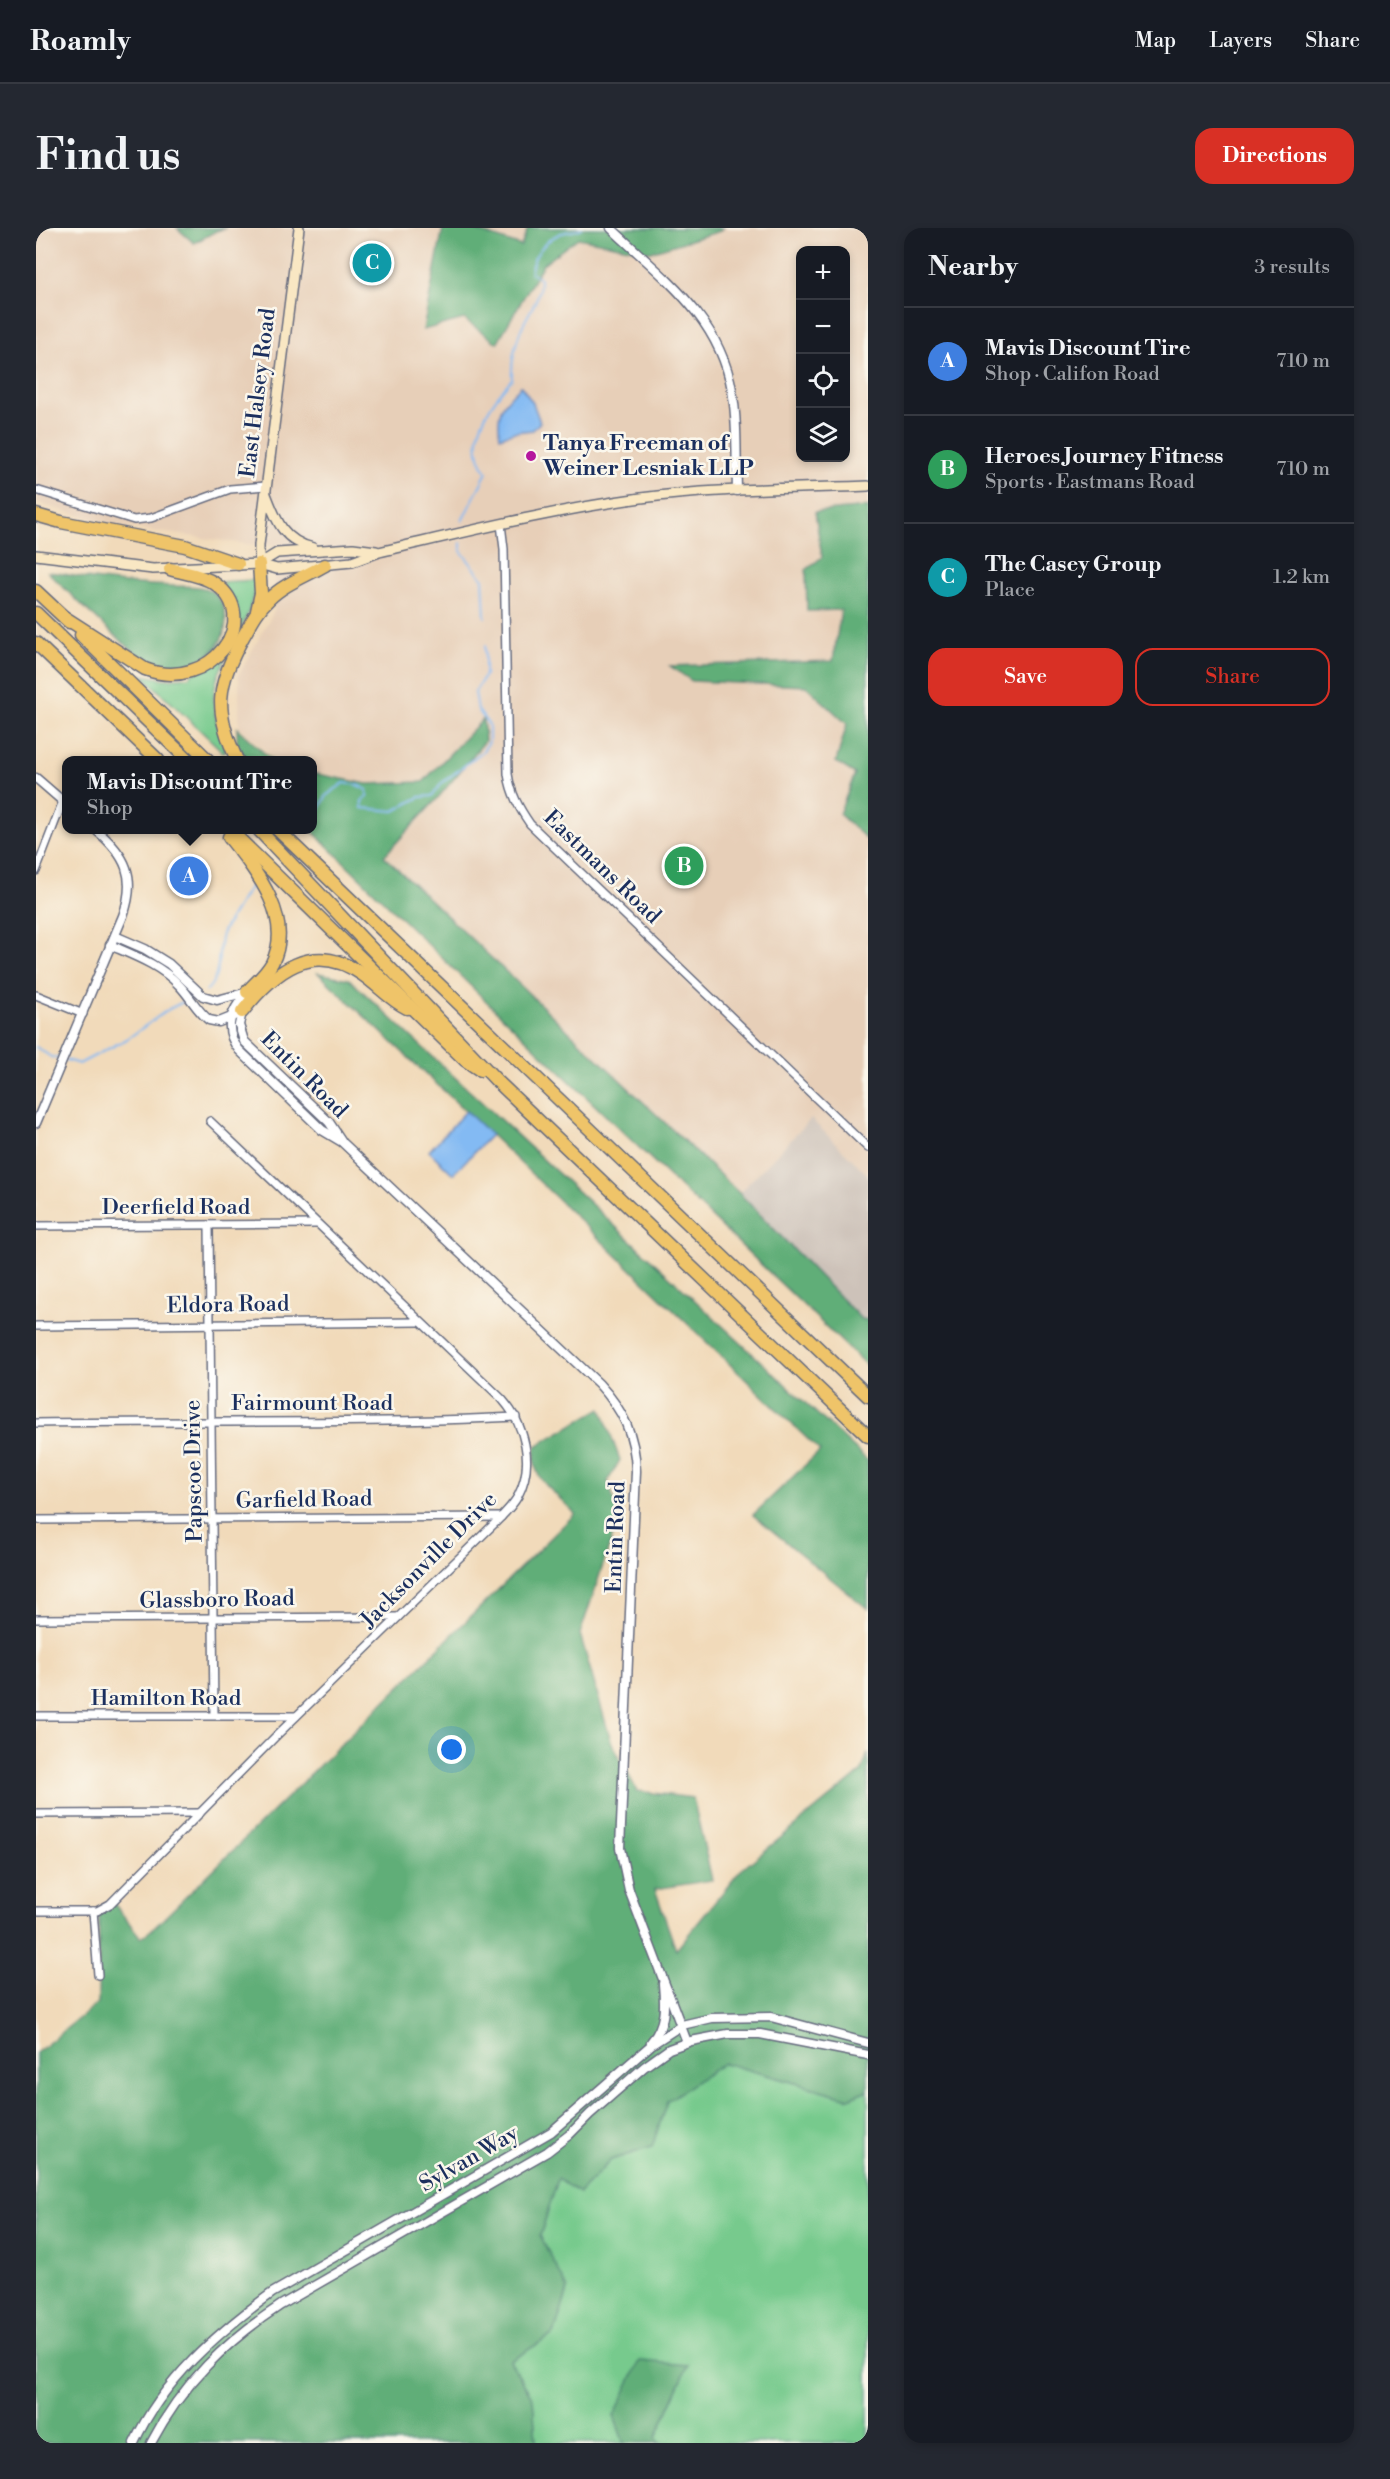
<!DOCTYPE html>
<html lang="en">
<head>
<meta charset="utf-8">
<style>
  :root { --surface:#171b24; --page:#242831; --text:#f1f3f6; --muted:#9ea1a6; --line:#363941; --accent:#d93025 }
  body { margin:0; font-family:"Libre Bodoni",serif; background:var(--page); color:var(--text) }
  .controls { position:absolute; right:18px; top:18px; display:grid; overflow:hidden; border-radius:12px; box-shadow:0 3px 9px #0003 }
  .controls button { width:54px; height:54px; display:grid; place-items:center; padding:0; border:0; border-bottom:2px solid var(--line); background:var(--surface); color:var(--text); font:30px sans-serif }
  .you { position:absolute; left:416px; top:1522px; width:21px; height:21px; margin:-15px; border:4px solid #fff; border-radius:50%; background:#1a73e8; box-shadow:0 0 0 9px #1a73e833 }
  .badge { display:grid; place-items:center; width:39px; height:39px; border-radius:50%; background:var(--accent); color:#fff; font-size:20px; font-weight:700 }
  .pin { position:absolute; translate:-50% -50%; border:3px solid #fff; box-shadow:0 2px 6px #0006 }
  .popup { position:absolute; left:26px; top:528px; width:255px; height:78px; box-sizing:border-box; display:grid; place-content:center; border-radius:12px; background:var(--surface); filter:drop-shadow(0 2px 4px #0005); font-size:20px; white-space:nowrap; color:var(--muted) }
  .popup b { font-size:22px; color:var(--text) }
  .popup::after { content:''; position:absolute; left:50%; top:100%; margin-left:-12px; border:12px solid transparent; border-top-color:var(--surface) }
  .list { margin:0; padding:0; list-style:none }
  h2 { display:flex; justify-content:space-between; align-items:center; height:78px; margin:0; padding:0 24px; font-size:26px }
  h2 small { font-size:20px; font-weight:400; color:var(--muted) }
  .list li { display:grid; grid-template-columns:39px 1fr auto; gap:18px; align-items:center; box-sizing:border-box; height:108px; padding:0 24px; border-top:2px solid var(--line) }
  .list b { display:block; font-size:22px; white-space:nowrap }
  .list p { margin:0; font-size:20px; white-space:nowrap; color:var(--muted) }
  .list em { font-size:20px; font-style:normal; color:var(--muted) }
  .actions { display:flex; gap:12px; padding:18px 24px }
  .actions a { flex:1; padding:14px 0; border:2px solid var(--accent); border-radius:18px; text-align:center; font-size:21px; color:var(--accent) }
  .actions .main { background:var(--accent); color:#fff }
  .icon { flex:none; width:33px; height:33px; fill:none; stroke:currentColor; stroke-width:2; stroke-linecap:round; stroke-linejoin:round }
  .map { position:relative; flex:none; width:832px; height:2215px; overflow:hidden; border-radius:18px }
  header { display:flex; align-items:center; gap:36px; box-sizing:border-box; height:84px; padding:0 30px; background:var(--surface); border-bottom:2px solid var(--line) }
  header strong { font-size:28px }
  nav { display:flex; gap:33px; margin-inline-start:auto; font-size:21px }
  .intro { display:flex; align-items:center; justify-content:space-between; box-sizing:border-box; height:144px; padding:0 36px }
  h1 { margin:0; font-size:42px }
  .button { padding:15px 27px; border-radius:18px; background:var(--accent); color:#fff; font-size:21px; font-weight:700 }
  main { display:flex; gap:36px; padding:0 36px }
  aside { flex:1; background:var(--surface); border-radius:18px; box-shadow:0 3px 9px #0003 }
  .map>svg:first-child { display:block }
  .built { fill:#e7cfb8; fill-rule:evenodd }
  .industrial { fill:#cdc2b9 }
  .green { fill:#77ca8d; stroke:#497c76; stroke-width:1.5 }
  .forest { fill:#61ae78; stroke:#3e6e6b; stroke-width:1.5 }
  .water { fill:#83baf3; stroke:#4f74a8; stroke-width:1.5 }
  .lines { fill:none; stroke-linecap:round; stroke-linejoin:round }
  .stream { stroke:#83baf3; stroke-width:2 }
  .minor-casing { stroke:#666b7e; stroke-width:10 }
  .tertiary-casing { stroke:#666b7e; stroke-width:11 }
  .secondary-casing { stroke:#666b7e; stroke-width:12 }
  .motorway-casing { stroke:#666b7e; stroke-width:15 }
  .minor { stroke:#fff; stroke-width:7 }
  .tertiary { stroke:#fff; stroke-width:8 }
  .secondary { stroke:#f9e7c3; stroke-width:9 }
  .motorway { stroke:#efc469; stroke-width:12 }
  .poi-dot { fill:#b5179e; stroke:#fbf7ec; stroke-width:2 }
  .labels { text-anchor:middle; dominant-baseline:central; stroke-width:5; stroke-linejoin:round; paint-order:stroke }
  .street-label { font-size:22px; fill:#1b2f5e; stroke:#fbf7ec }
  .poi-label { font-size:22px; font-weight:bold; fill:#1b2f5e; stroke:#fbf7ec; text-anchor:start }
</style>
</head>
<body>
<header>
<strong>Roamly</strong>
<nav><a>Map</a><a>Layers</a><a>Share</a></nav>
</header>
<div class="intro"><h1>Find us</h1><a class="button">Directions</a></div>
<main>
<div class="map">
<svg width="832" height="2215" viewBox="0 0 832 2215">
  <rect width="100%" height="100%" fill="#fbf7ec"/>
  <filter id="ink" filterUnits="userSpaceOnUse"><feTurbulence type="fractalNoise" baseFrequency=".0167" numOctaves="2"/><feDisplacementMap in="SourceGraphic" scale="12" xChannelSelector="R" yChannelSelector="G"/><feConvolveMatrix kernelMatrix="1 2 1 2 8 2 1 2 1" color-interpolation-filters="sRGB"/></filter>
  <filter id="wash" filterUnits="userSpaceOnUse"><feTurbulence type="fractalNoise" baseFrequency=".008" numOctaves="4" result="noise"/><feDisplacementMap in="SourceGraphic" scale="24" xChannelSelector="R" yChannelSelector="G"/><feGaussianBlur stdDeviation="1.35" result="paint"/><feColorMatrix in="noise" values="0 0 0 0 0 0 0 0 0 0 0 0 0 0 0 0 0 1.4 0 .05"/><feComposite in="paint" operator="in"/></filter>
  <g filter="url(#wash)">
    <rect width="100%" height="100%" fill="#f1daba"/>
    <g class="built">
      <path d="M0 0H407L387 101 428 91 460 114 507 36 542 10 614 24 684 3 687 0H832V279L779 284 805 382 797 433 634 438 656 453 770 458 811 496 800 534 819 546 803 586 832 612V1092L825 1091 703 965 348 628 401 571 446 491 387 554 331 556 276 543V532H240L203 499V446L238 383 239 317 209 316 83 298 11 278 0 273ZM764 22H810V230H764Z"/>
      <path d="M433 0H492L486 18Z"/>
    </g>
    <path class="industrial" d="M775 891 832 947V1092L825 1091 703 965Z"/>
    <g class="green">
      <path d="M218 352 219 353C218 391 190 419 180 454 174 477 182 502 190 523L187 524 106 447 129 451 153 449 200 401 186 354Z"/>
      <path d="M688 1835 813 1870 832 1862V2215H623L620 2210 652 2137 578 2188 588 2215H500L497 2171 473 2133 518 2106 532 2062 504 2008 522 1951 543 1965 575 1932 616 1919 631 1873Z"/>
    </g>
    <g class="forest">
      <path d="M141 0H190L180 3 158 15Z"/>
      <path d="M407 0H433L485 18 492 0H687L684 3 614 24 542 10 507 36 461 115 428 91 387 102Z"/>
      <path d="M832 279V612L803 586 819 546 800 534 811 496 770 458 656 453 634 438 797 433 805 382 771 383 770 342 786 329 779 284Z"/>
      <path d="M12 344C27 345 42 349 57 351 84 355 112 357 139 358 151 359 165 357 175 363 182 367 186 374 188 381 200 421 150 449 117 438 107 435 103 428 96 422 66 397 39 371 12 344Z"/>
      <path d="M447 491 449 513 401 571 348 628 703 965 825 1091 832 1092V1139L450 773 275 602 276 545 331 556 387 554Z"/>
      <path d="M201 500 236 532H212L201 518Z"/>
      <path d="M282 745 313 751 832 1233V1381L717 1287 784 1223 455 907Z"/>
      <path d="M565 1180 584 1232 572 1253 583 1289 544 1406 575 1513 601 1563 657 1570 676 1652 619 1661 640 1722 704 1643 826 1543 832 1525V1862L813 1870 688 1835 631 1873 616 1919 575 1932 543 1965 522 1951 504 2008 532 2061 518 2106 474 2133 497 2171 500 2215H0V1825L62 1775 63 1683 76 1673 105 1710 119 1699 539 1286C519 1262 492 1253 500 1218Z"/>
      <path d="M604 2133 652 2137 620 2209 623 2215H588L578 2188Z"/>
    </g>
    <g class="water">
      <path d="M485 158 497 175 504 194 497 202 478 204 464 209C460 182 466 176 485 158Z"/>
      <path d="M430 883 455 907 417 946 393 923Z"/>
    </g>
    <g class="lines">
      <g class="stream">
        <path d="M426 293 451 244C427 213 454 175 476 151 475 134 478 120 484 104 491 85 505 72 504 51L495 45C495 30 508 13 523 6 530 3 539 4 546 0"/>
        <path d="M425 315V323L447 351 449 389"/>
        <path d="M276 595 291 567 308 555 321 557 331 562V569L326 573V580L358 583 384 569 396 568 406 555 446 524 453 514V497L442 482 439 464 449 447V418"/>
        <path d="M170 763C187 747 180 726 186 706 189 698 212 661 218 654"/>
        <path d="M0 819 15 829 24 831"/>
        <path d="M30 832 43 836 91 811 133 781 147 774"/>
      </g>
    </g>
  </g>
  <g filter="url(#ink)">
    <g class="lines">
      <defs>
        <g id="minor">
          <path d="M0 262 98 292 115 290 194 261 230 258"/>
          <path d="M465 296 468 321 472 546C475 566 483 580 494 596L832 920"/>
          <path d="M0 643 27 573"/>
          <path d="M0 767 47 786"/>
          <path d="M0 998 281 996"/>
          <path d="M173 998 178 1487"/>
          <path d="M0 1098 384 1094"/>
          <path d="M0 1195C160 1192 320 1197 480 1189"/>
          <path d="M0 1292 465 1289"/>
          <path d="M0 1391 362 1389"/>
          <path d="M0 1488H260"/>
          <path d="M0 1586 164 1585"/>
          <path d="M0 1683H61L74 1676 240 1508 457 1297C466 1288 476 1279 482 1268 499 1235 489 1197 466 1171L174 893"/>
          <path d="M57 1683 62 1747"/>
        </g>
        <g id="tertiary">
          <path d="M575 0C626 49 683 88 696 162 702 195 700 230 701 263"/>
          <path d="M0 550 30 576"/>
          <path d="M79 708 109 721 133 736 167 768 181 772 208 765"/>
          <path d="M74 717C99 728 124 737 143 757 154 768 161 783 173 792L183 794 198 788"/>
          <path d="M211 764C195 783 186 800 203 822L286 902 306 914 563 1156C587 1182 599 1207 600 1243L584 1620 593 1662 651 1814"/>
          <path d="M206 784 203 797 208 813 293 894 305 912"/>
          <path d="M0 895 87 688C101 649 90 627 60 602"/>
          <path d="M615 1814C630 1797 629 1778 627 1756"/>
          <path d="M98 2215C127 2152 180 2106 236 2065L515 1904 615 1817 646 1797 676 1790 735 1789 832 1815"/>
          <path d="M115 2215C146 2156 190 2113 245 2077L511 1924 533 1907 554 1886 608 1839 633 1821 655 1813 692 1806H724L832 1827"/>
        </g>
        <g id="secondary">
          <path d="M230 266C240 292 247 313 277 320"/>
          <path d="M0 327 117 341 223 336 241 341 316 334 343 324C430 304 517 282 605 270 680 260 757 261 832 258"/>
          <path d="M223 336V317L263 0"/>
          <path d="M223 336 241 325 317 320 340 323"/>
        </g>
        <g id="motorway">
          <path d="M0 287 25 294 149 318 202 336"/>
          <path d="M0 363 33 394"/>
          <path d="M221 383 225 365 223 336"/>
          <path d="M0 385 152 532"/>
          <path d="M28 389 109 441C174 466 230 390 178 355 166 347 148 345 134 341"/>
          <path d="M45 407 172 532"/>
          <path d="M0 415 122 532"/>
          <path d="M201 532C177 481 181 458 207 409 215 395 221 382 233 371 248 356 270 348 289 337"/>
          <path d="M194 602 429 832 444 842"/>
          <path d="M223 602 460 852 832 1208"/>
          <path d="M242 602 832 1168"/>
          <path d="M193 609C219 642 259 690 236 735 230 746 219 755 211 764"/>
          <path d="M206 784C238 743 277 711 327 747 342 757 354 772 371 780"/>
        </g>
      </defs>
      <use href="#minor" class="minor-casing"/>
      <use href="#tertiary" class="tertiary-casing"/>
      <use href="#secondary" class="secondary-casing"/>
      <use href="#motorway" class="motorway-casing"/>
      <use href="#minor" class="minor"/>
      <use href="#tertiary" class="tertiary"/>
      <use href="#secondary" class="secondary"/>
      <use href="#motorway" class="motorway"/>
    </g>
  </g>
  <circle class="poi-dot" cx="495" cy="228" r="6"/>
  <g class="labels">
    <g class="street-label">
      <text transform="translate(222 165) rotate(-83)">East Halsey Road</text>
      <text transform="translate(566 639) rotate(44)">Eastmans Road</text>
      <text transform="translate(268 847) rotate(45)">Entin Road</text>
      <text x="140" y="979">Deerfield Road</text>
      <text transform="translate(192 1077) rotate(-1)">Eldora Road</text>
      <text x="276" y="1175">Fairmount Road</text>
      <text transform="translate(158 1243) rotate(-91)">Papscoe Drive</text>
      <text transform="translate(268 1272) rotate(-1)">Garfield Road</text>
      <text transform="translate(580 1309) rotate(-88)">Entin Road</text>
      <text transform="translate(393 1332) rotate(-45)">Jacksonville Drive</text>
      <text transform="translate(181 1372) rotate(-1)">Glassboro Road</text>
      <text x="130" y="1470">Hamilton Road</text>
      <text transform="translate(433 1931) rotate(-30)">Sylvan Way</text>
    </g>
    <g class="poi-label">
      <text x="507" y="215">Tanya Freeman of<tspan x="507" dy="25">Weiner Lesniak LLP</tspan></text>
    </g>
  </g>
</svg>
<div class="controls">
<button>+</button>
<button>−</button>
<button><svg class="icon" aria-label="locate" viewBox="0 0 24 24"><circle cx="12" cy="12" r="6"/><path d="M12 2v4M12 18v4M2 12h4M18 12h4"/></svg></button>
<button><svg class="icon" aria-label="layers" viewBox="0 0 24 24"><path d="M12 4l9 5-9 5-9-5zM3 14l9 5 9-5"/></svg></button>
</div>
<div class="you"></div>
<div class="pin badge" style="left:153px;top:648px;background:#3f7fe0">A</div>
<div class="popup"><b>Mavis Discount Tire</b>Shop</div>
<div class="pin badge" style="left:648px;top:638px;background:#2e9e5b">B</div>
<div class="pin badge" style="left:336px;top:35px;background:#0f9aa8">C</div>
</div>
<aside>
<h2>Nearby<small>3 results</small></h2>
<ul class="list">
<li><span class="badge" style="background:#3f7fe0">A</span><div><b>Mavis Discount Tire</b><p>Shop · Califon Road</p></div><em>710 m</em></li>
<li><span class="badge" style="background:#2e9e5b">B</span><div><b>Heroes Journey Fitness</b><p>Sports · Eastmans Road</p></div><em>710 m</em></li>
<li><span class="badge" style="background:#0f9aa8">C</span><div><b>The Casey Group</b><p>Place</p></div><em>1.2 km</em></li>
</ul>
<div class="actions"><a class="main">Save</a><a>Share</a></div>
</aside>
</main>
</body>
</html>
